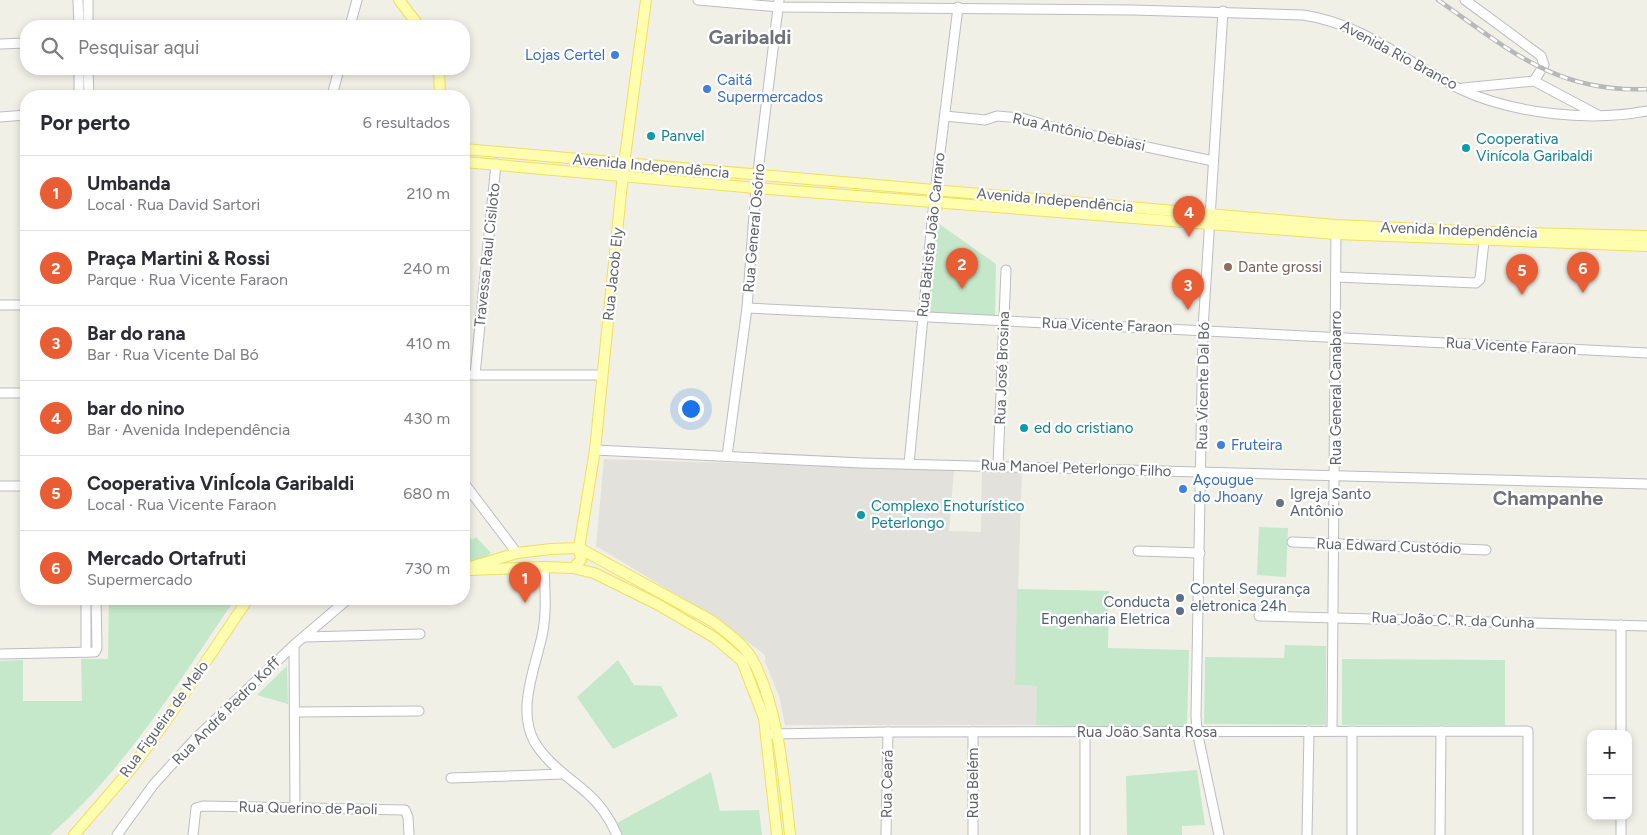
<!DOCTYPE html>
<html lang="pt">
<head>
<meta charset="utf-8">
<style>
  :root { --surface:#fff; --page:#f7f7f7; --text:#2b2b33; --muted:#7c7c81; --line:#e1e1e2; --accent:#e95d34 }
  body { margin:0; font-family:Figtree,sans-serif; background:var(--page); color:var(--text) }
  .controls { position:absolute; right:15px; bottom:15px; display:grid; overflow:hidden; border-radius:10px; box-shadow:0 2px 8px #0003 }
  .controls button { width:45px; height:45px; display:grid; place-items:center; padding:0; border:0; border-bottom:1px solid var(--line); background:var(--surface); color:var(--text); font:25px sans-serif }
  .you { position:absolute; left:690px; top:408px; width:18px; height:18px; margin:-12px; border:4px solid #fff; border-radius:50%; background:#1a73e8; box-shadow:0 0 0 8px #1a73e833 }
  .badge { display:grid; place-items:center; width:32px; height:32px; border-radius:50%; background:var(--accent); color:#fff; font-size:16px; font-weight:700 }
  .pin { position:absolute; translate:-50% -41px; filter:drop-shadow(0 1px 2px #0008) }
  .pin::after { content:''; position:absolute; top:26px; width:18px; height:15px; background:inherit; clip-path:polygon(0 0,100% 0,50% 100%) }
  .list { margin:0; padding:0; list-style:none }
  h2 { display:flex; justify-content:space-between; align-items:center; height:65px; margin:0; padding:0 20px; font-size:21px }
  h2 small { font-size:16px; font-weight:400; color:var(--muted) }
  .list li { display:grid; grid-template-columns:32px 1fr auto; gap:15px; align-items:center; box-sizing:border-box; height:75px; padding:0 20px; border-top:1px solid var(--line) }
  .list b { display:block; font-size:19px; white-space:nowrap }
  .list p { margin:0; font-size:16px; white-space:nowrap; color:var(--muted) }
  .list em { font-size:16px; font-style:normal; color:var(--muted) }
  .icon { flex:none; width:28px; height:28px; fill:none; stroke:currentColor; stroke-width:2; stroke-linecap:round; stroke-linejoin:round }
  .map { position:relative; flex:none; width:1647px; height:835px; overflow:hidden }
  .search { position:absolute; background:var(--surface); box-shadow:0 2px 8px #0003; left:20px; top:20px; width:450px; height:55px; display:flex; align-items:center; gap:12px; box-sizing:border-box; padding:0 18px; border-radius:20px; color:var(--muted); font-size:19px }
  .panel { position:absolute; background:var(--surface); box-shadow:0 2px 8px #0003; left:20px; top:90px; width:450px; height:515px; border-radius:20px }
  .map>svg:first-child { display:block }
  .industrial { fill:#e2e1db }
  .green { fill:#c4e8c9 }
  .lines { fill:none; stroke-linecap:round; stroke-linejoin:round }
  .minor-casing { stroke:#bbbdc2; stroke-width:11 }
  .major-casing { stroke:#f2de5f; stroke-width:12 }
  .minor { stroke:#fff; stroke-width:9 }
  .major { stroke:#fffeae; stroke-width:10 }
  .rail-casing { stroke:#b7b8b8; stroke-width:4.5 }
  .rail { stroke:#fff; stroke-width:2.5; stroke-dasharray:8; stroke-linecap:butt }
  .shop-dot { fill:#3f7fe0; stroke:#fff; stroke-width:2 }
  .culture-dot { fill:#0f9aa8; stroke:#fff; stroke-width:2 }
  .education-dot { fill:#8d6e63; stroke:#fff; stroke-width:2 }
  .worship-dot { fill:#6b7280; stroke:#fff; stroke-width:2 }
  .service-dot { fill:#5c6f8a; stroke:#fff; stroke-width:2 }
  .labels { text-anchor:middle; dominant-baseline:central; stroke-width:4.5; stroke-linejoin:round; paint-order:stroke }
  .shop-label { font-size:15px; fill:#366cbe; stroke:#fff; text-anchor:start }
  .street-label { font-size:15px; fill:#5e6167; stroke:#fff }
  .culture-label { font-size:15px; fill:#0d838f; stroke:#fff; text-anchor:start }
  .education-label { font-size:15px; fill:#785e54; stroke:#fff; text-anchor:start }
  .worship-label { font-size:15px; fill:#5b616d; stroke:#fff; text-anchor:start }
  .service-label { font-size:15px; fill:#4e5e75; stroke:#fff; text-anchor:start }
  .district-label { font-size:20px; font-weight:bold; fill:#6f7379; stroke:#fff }
</style>
</head>
<body>
<div class="map">
<svg width="1647" height="835" viewBox="0 0 1647 835">
  <rect width="100%" height="100%" fill="#f1f0e7"/>
  <path class="industrial" d="M604 459 954 470 949 531 981 532 982 470 1022 471 1015 685 1037 686 1036 725H785L779 696 765 662V655L723 623 596 546Z"/>
  <g class="green">
    <path d="M935 221 996 264 995 317 927 314Z"/>
    <path d="M1259 527 1288 528 1286 577 1257 575Z"/>
    <path d="M464 530 472 540 476 537 491 553 481 561H464Z"/>
    <path d="M1017 589 1109 591 1108 648 1189 650 1187 729 1036 725 1037 686 1015 685Z"/>
    <path d="M109 599H235C179 681 126 769 50 835H0V661L23 660V701H82L81 659H108Z"/>
    <path d="M1285 645 1326 646V725L1204 724 1205 657 1284 658Z"/>
    <path d="M1342 659 1505 660V725H1342Z"/>
    <path d="M618 660 634 685 661 686 678 716 613 749 577 697Z"/>
    <path d="M287 666 288 704 257 695Z"/>
    <path d="M1197 770 1205 825 1182 826V835H1127L1126 776Z"/>
    <path d="M711 772 720 811 759 810 762 835H623L617 823Z"/>
  </g>
  <g class="lines">
    <defs>
      <g id="minor">
        <path d="M78 0 79 26"/>
        <path d="M698 0 779 7 1132 10 1303 15C1361 23 1408 63 1460 89 1513 114 1590 122 1647 111"/>
        <path d="M1465 0 1541 56 1544 65 1534 81 1598 115"/>
        <path d="M88 26V0"/>
        <path d="M350 26 357 0"/>
        <path d="M0 44 26 43"/>
        <path d="M79 69V96"/>
        <path d="M88 69 89 96"/>
        <path d="M1463 88 1534 81"/>
        <path d="M332 96 339 69"/>
        <path d="M945 116 985 120 997 116 1022 118 1048 126 1213 161"/>
        <path d="M0 117 26 115"/>
        <path d="M1336 277 1476 283 1480 279 1484 241"/>
        <path d="M0 305H26"/>
        <path d="M747 308C1047 325 1347 336 1647 353"/>
        <path d="M464 375H602"/>
        <path d="M475 375 496 164"/>
        <path d="M0 393H26"/>
        <path d="M595 450 862 463 1647 484"/>
        <path d="M727 456 747 308 756 188 779 0"/>
        <path d="M909 464 934 201 958 7"/>
        <path d="M998 465 1006 270"/>
        <path d="M464 483 517 553"/>
        <path d="M0 486H26"/>
        <path d="M1292 542 1486 550"/>
        <path d="M1138 551 1200 553"/>
        <path d="M544 567C545 590 547 613 542 636 535 668 517 709 534 741 546 762 568 777 586 792 599 803 610 819 617 835"/>
        <path d="M86 599V652"/>
        <path d="M1259 616 1647 626"/>
        <path d="M1621 625V734"/>
        <path d="M305 637 420 634"/>
        <path d="M294 645 295 809"/>
        <path d="M0 654 95 652 97 648 96 599"/>
        <path d="M296 712 419 711"/>
        <path d="M1332 731 1336 229"/>
        <path d="M771 734 888 732 1528 731V835"/>
        <path d="M451 778 563 774"/>
        <path d="M1621 816V835"/>
        <path d="M117 835 154 784 196 738 294 645 348 599"/>
        <path d="M193 835 196 808 203 806 405 810 408 817 409 835"/>
        <path d="M886 835 888 732"/>
        <path d="M973 835V732"/>
        <path d="M1085 835V732"/>
        <path d="M1219 835 1197 731 1196 716 1203 329 1223 11"/>
        <path d="M1307 835 1309 731"/>
        <path d="M1352 835V731"/>
        <path d="M1440 835 1441 731"/>
      </g>
      <g id="major">
        <path d="M399 0 419 26"/>
        <path d="M439 69 440 96"/>
        <path d="M464 149 1336 225 1487 232 1647 236"/>
        <path d="M464 162 756 188 1336 234 1647 246"/>
        <path d="M573 568 581 560 579 548 595 450 624 164 646 0"/>
        <path d="M464 569 517 553 551 549 579 548 712 621C725 631 743 644 751 657 779 706 784 780 790 835"/>
        <path d="M470 570 544 567 573 568 594 573 657 604 715 638 742 661 764 718 777 835"/>
        <path d="M74 835 131 769 168 718 248 599"/>
      </g>
    </defs>
    <use href="#minor" class="minor-casing"/>
    <use href="#major" class="major-casing"/>
    <use href="#minor" class="minor"/>
    <use href="#major" class="major"/>
    <defs>
      <path id="rail" d="M1438 0C1508 49 1556 93 1647 89"/>
    </defs>
    <use href="#rail" class="rail-casing"/>
    <use href="#rail" class="rail"/>
  </g>
  <g class="shop-dot">
    <circle cx="615" cy="55" r="5"/>
    <circle cx="707" cy="89" r="5"/>
    <circle cx="1221" cy="445" r="5"/>
    <circle cx="1183" cy="489" r="5"/>
  </g>
  <g class="culture-dot">
    <circle cx="651" cy="136" r="5"/>
    <circle cx="1466" cy="148" r="5"/>
    <circle cx="1024" cy="428" r="5"/>
    <circle cx="861" cy="515" r="5"/>
  </g>
  <circle class="education-dot" cx="1228" cy="267" r="5"/>
  <circle class="worship-dot" cx="1280" cy="503" r="5"/>
  <g class="service-dot">
    <circle cx="1180" cy="598" r="5"/>
    <circle cx="1180" cy="611" r="5"/>
  </g>
  <g class="labels">
    <g class="shop-label">
      <text x="605" y="55" text-anchor="end">Lojas Certel</text>
      <text x="717" y="80">Caitá<tspan x="717" dy="17">Supermercados</tspan></text>
      <text x="1231" y="445">Fruteira</text>
      <text x="1193" y="480">Açougue<tspan x="1193" dy="17">do Jhoany</tspan></text>
    </g>
    <g class="street-label">
      <text transform="translate(1399 55) rotate(28)">Avenida Rio Branco</text>
      <text transform="translate(1079 132) rotate(12)">Rua Antônio Debiasi</text>
      <text transform="translate(651 166) rotate(5)">Avenida Independência</text>
      <text transform="translate(1055 200) rotate(5)">Avenida Independência</text>
      <text transform="translate(754 228) rotate(-85)">Rua General Osório</text>
      <text transform="translate(1459 230) rotate(2)">Avenida Independência</text>
      <text transform="translate(931 235) rotate(-84)">Rua Batista João Carraro</text>
      <text transform="translate(487 255) rotate(-84)">Travessa Raul Cisiloto</text>
      <text transform="translate(613 274) rotate(-84)">Rua Jacob Ely</text>
      <text transform="translate(1107 325) rotate(2)">Rua Vicente Faraon</text>
      <text transform="translate(1511 346) rotate(3)">Rua Vicente Faraon</text>
      <text transform="translate(1002 368) rotate(-88)">Rua José Brosina</text>
      <text transform="translate(1203 386) rotate(-89)">Rua Vicente Dal Bó</text>
      <text transform="translate(1336 388) rotate(-90)">Rua General Canabarro</text>
      <text transform="translate(1076 468) rotate(2)">Rua Manoel Peterlongo Filho</text>
      <text transform="translate(1389 546) rotate(2)">Rua Edward Custódio</text>
      <text transform="translate(1453 620) rotate(2)">Rua João C. R. da Cunha</text>
      <text transform="translate(226 711) rotate(-45)">Rua André Pedro Koff</text>
      <text transform="translate(164 719) rotate(-54)">Rua Figueira de Melo</text>
      <text x="1147" y="732">Rua João Santa Rosa</text>
      <text transform="translate(973 783) rotate(-90)">Rua Belém</text>
      <text transform="translate(887 784) rotate(-89)">Rua Ceará</text>
      <text transform="translate(308 808) rotate(1)">Rua Querino de Paoli</text>
    </g>
    <g class="culture-label">
      <text x="661" y="136">Panvel</text>
      <text x="1476" y="139">Cooperativa<tspan x="1476" dy="17">Vinícola Garibaldi</tspan></text>
      <text x="1034" y="428">ed do cristiano</text>
      <text x="871" y="506">Complexo Enoturístico<tspan x="871" dy="17">Peterlongo</tspan></text>
    </g>
    <g class="education-label">
      <text x="1238" y="267">Dante grossi</text>
    </g>
    <g class="worship-label">
      <text x="1290" y="494">Igreja Santo<tspan x="1290" dy="17">Antônio</tspan></text>
    </g>
    <g class="service-label">
      <text x="1190" y="589">Contel Segurança<tspan x="1190" dy="17">eletronica 24h</tspan></text>
      <text x="1170" y="602" text-anchor="end">Conducta<tspan x="1170" dy="17">Engenharia Eletrica</tspan></text>
    </g>
    <g class="district-label">
      <text x="750" y="37">Garibaldi</text>
      <text x="1548" y="498">Champanhe</text>
    </g>
  </g>
</svg>
<div class="controls">
<button>+</button>
<button>−</button>
</div>
<div class="you"></div>
<div class="pin badge" style="left:525px;top:603px">1</div>
<div class="pin badge" style="left:962px;top:289px">2</div>
<div class="pin badge" style="left:1188px;top:310px">3</div>
<div class="pin badge" style="left:1189px;top:237px">4</div>
<div class="pin badge" style="left:1522px;top:295px">5</div>
<div class="pin badge" style="left:1583px;top:293px">6</div>
<div class="search"><svg class="icon" aria-label="search" viewBox="0 0 24 24"><circle cx="10" cy="10" r="6"/><path d="M15 15l6 6"/></svg>Pesquisar aqui</div>
<section class="panel">
<h2>Por perto<small>6 resultados</small></h2>
<ul class="list">
<li><span class="badge">1</span><div><b>Umbanda</b><p>Local · Rua David Sartori</p></div><em>210 m</em></li>
<li><span class="badge">2</span><div><b>Praça Martini &amp; Rossi</b><p>Parque · Rua Vicente Faraon</p></div><em>240 m</em></li>
<li><span class="badge">3</span><div><b>Bar do rana</b><p>Bar · Rua Vicente Dal Bó</p></div><em>410 m</em></li>
<li><span class="badge">4</span><div><b>bar do nino</b><p>Bar · Avenida Independência</p></div><em>430 m</em></li>
<li><span class="badge">5</span><div><b>Cooperativa VinÍcola Garibaldi</b><p>Local · Rua Vicente Faraon</p></div><em>680 m</em></li>
<li><span class="badge">6</span><div><b>Mercado Ortafruti</b><p>Supermercado</p></div><em>730 m</em></li>
</ul>
</section>
</div>
</body>
</html>
